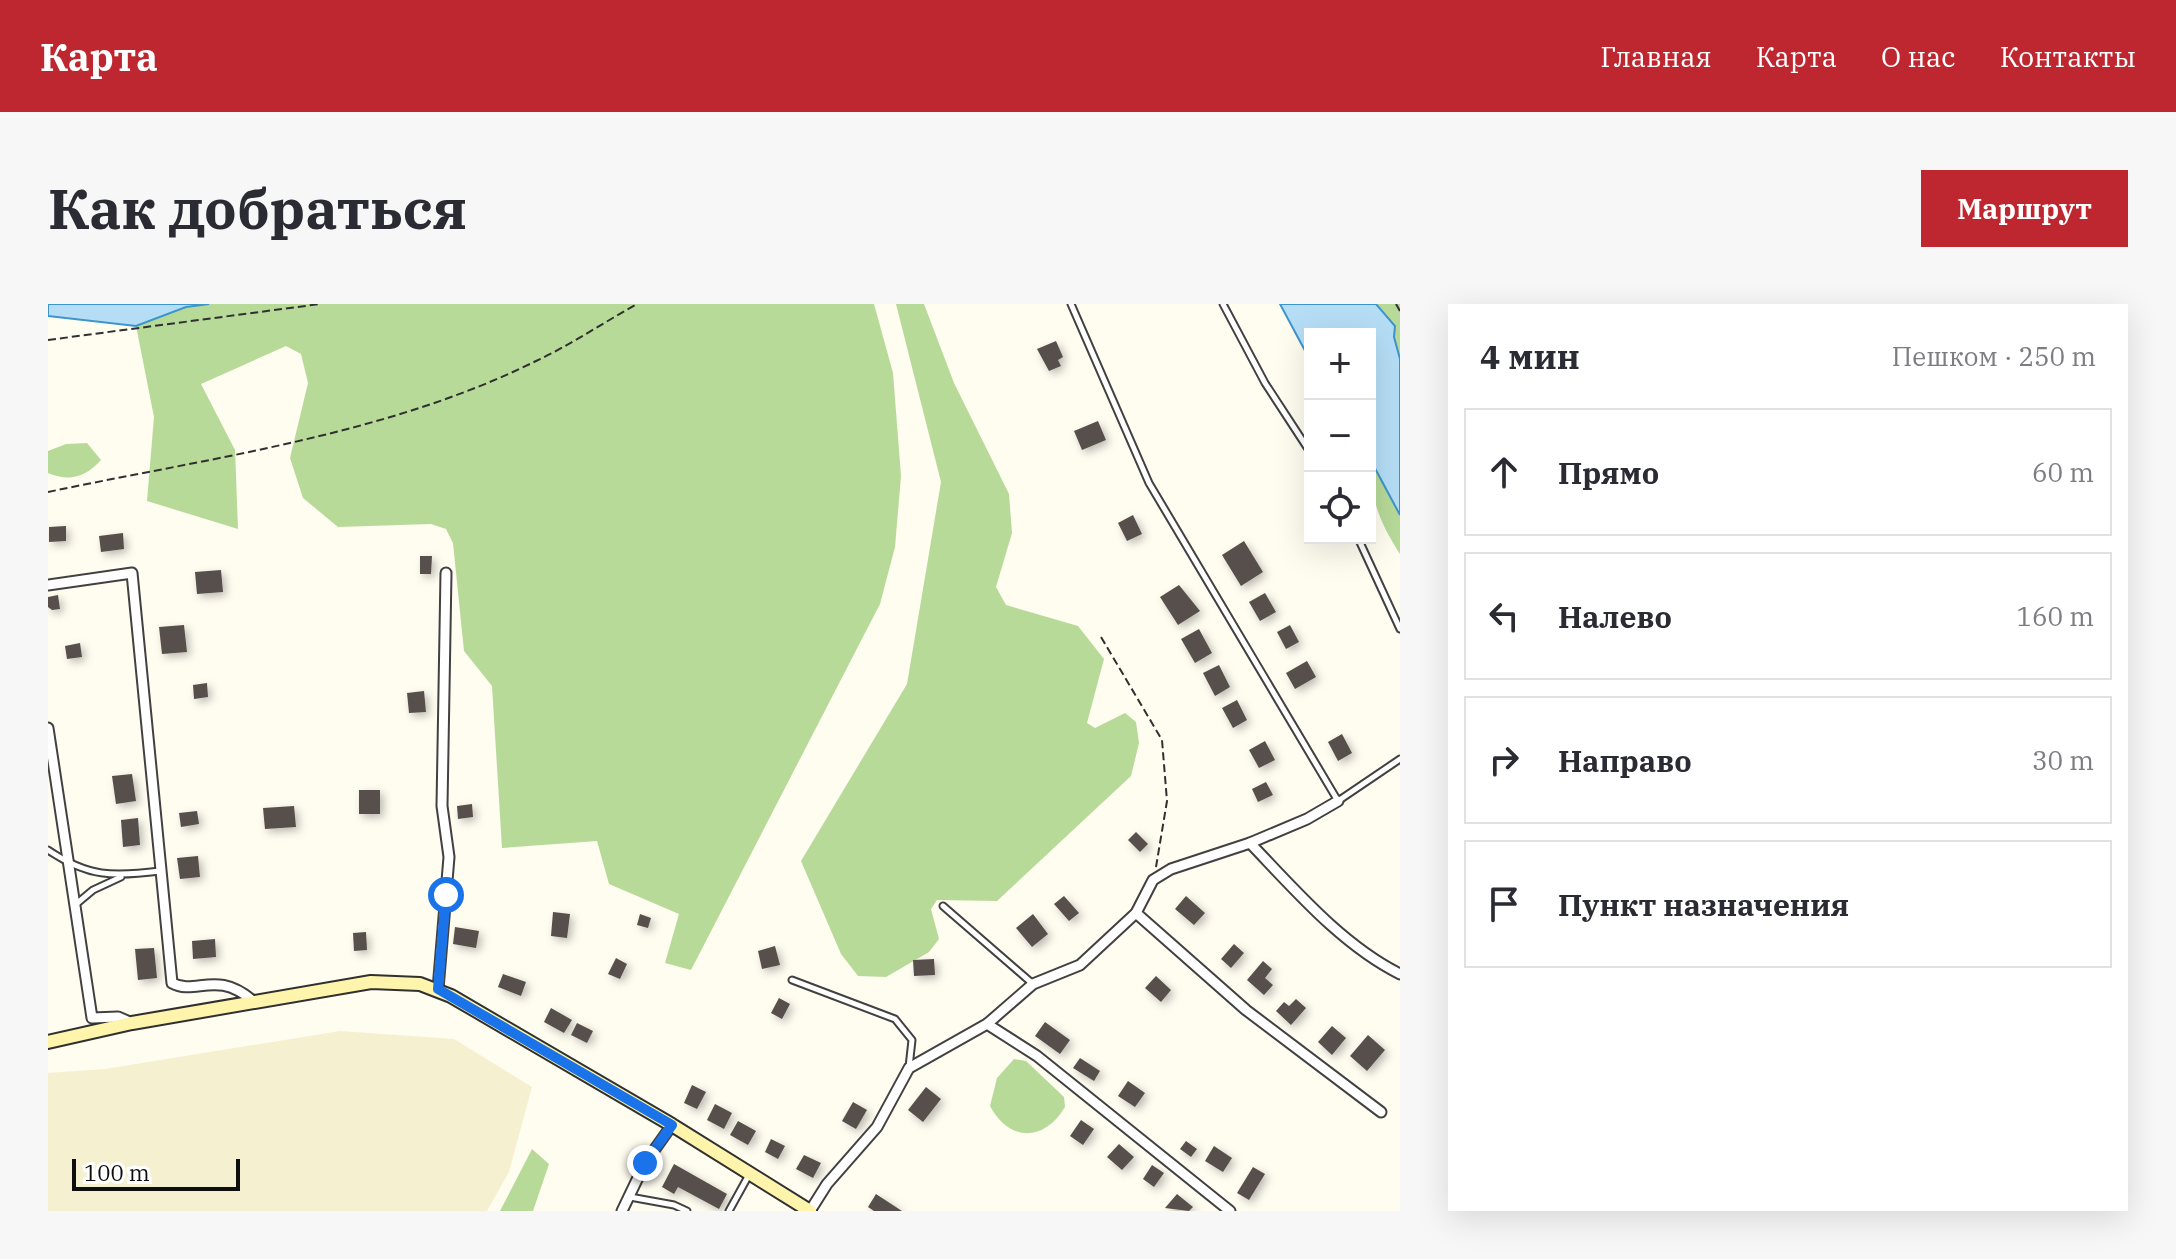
<!DOCTYPE html>
<html lang="ru">
<head>
<meta charset="utf-8">
<style>
  :root { --surface:#fff; --page:#f7f7f7; --text:#2b2b33; --muted:#7c7c81; --line:#e1e1e2; --accent:#be2730 }
  body { margin:0; font-family:"IBM Plex Serif",serif; background:var(--page); color:var(--text) }
  .controls { position:absolute; right:24px; top:24px; display:grid; overflow:hidden; border-radius:0px; box-shadow:0 8px 32px #0002 }
  .controls button { width:72px; height:72px; display:grid; place-items:center; padding:0; border:0; border-bottom:2px solid var(--line); background:var(--surface); color:var(--text); font:40px sans-serif }
  .scale { position:absolute; left:24px; bottom:20px; width:168px; box-sizing:border-box; padding-left:8px; border:4px solid #0e0e0e; border-top:0; font-size:22px; line-height:28px; white-space:nowrap; color:#0e0e0e; -webkit-text-stroke:6px #fff; paint-order:stroke }
  .stop { position:absolute; width:24px; height:24px; margin:-18px; border:6px solid #1a73e8; border-radius:50%; background:#fff }
  .stop.end { background:#1a73e8; border-color:#fff; box-shadow:0 2px 8px #0008 }
  .list { margin:0; padding:0; list-style:none }
  h2 { display:flex; justify-content:space-between; align-items:center; height:104px; margin:0; padding:0 32px; font-size:34px }
  h2 small { font-size:26px; font-weight:400; color:var(--muted) }
  .list li { display:grid; grid-template-columns:52px 1fr auto; gap:24px; align-items:center; box-sizing:border-box; height:128px; margin:0 16px 16px; padding:0 16px; border:2px solid var(--line); border-radius:0px }
  .list b { display:block; font-size:30px; white-space:nowrap }
  .list em { font-size:26px; font-style:normal; color:var(--muted) }
  .icon { flex:none; width:44px; height:44px; fill:none; stroke:currentColor; stroke-width:2; stroke-linecap:round; stroke-linejoin:round }
  .map { position:relative; flex:none; width:1352px; height:907px; overflow:hidden; border-radius:0px }
  header { display:flex; align-items:center; gap:48px; box-sizing:border-box; height:112px; padding:0 40px; background:var(--accent); color:#fff }
  header strong { font-size:38px }
  nav { display:flex; gap:44px; margin-inline-start:auto; font-size:28px }
  .intro { display:flex; align-items:center; justify-content:space-between; box-sizing:border-box; height:192px; padding:0 48px }
  h1 { margin:0; font-size:56px }
  .button { padding:20px 36px; border-radius:0px; background:var(--accent); color:#fff; font-size:28px; font-weight:700 }
  main { display:flex; gap:48px; padding:0 48px }
  aside { flex:1; background:var(--surface); border-radius:0px; box-shadow:0 8px 32px #0002 }
  .map>svg:first-child { display:block }
  .farmland { fill:#f5f1d0 }
  .forest { fill:#b7da99 }
  .water { fill:#b5def6; stroke:#3d95cc; stroke-width:2 }
  .building { fill:#574f4b; filter:url(#shadow) }
  .lines { fill:none; stroke-linecap:round; stroke-linejoin:round }
  .lane-casing { stroke:#414141; stroke-width:9 }
  .street-casing { stroke:#414141; stroke-width:13 }
  .secondary-casing { stroke:#303030; stroke-width:16 }
  .path { stroke:#303030; stroke-width:2; stroke-dasharray:8 4; stroke-linecap:butt }
  .lane { stroke:#fff; stroke-width:5 }
  .street { stroke:#fff; stroke-width:9 }
  .secondary { stroke:#fef4ac; stroke-width:12 }
  .route { stroke:#1a73e8; stroke-width:10 }
</style>
</head>
<body>
<header>
<strong>Карта</strong>
<nav><a>Главная</a><a>Карта</a><a>О нас</a><a>Контакты</a></nav>
</header>
<div class="intro"><h1>Как добраться</h1><a class="button">Маршрут</a></div>
<main>
<div class="map">
<svg width="1352" height="907" viewBox="0 0 1352 907">
  <defs>
    <filter id="shadow"><feDropShadow dx="3.5" dy="3.5" stdDeviation="4" flood-color="#0004"/></filter>
  </defs>
  <rect width="100%" height="100%" fill="#fffcf0"/>
  <path class="farmland" d="M292 727 406 735 484 783 461 868 439 907H0V769L57 765Z"/>
  <g class="forest">
    <path d="M161 0H826L845 69 853 172 847 243 832 300 643 666 617 659 631 610 561 580 549 537 454 544 444 382 416 347 405 239 398 225 383 220 290 223 255 194 242 154 260 79 253 50 238 42 153 80 187 146 190 225 99 197 106 113 88 22 138 3Z"/>
    <path d="M848 0H876L906 79 961 190 964 229 948 283 958 301 1030 322 1056 355 1039 419 1047 424 1077 409 1088 418 1091 439 1083 472 949 597 889 596 883 605 891 635 881 648 838 673 810 672 793 650 753 557 859 380 893 178Z"/>
    <path d="M1328 0H1352V55Z"/>
    <path d="M39 139 53 156C38 173 21 178 0 169V147L18 140Z"/>
    <path d="M1322 155 1352 211V250C1331 218 1322 193 1322 155Z"/>
    <path d="M966 755 978 757 1016 793 1017 803C996 838 961 838 942 802L949 774Z"/>
    <path d="M484 845 501 860 485 907H452Z"/>
  </g>
  <g class="water">
    <path d="M0 0H161L138 3 88 22 0 12Z"/>
    <path d="M1232 0H1328L1347 22 1346 33 1352 55V211L1322 155V30H1262V56Z"/>
  </g>
  <g class="building">
    <path d="M1008 37 1015 53 1010 56 1013 62 1001 67 989 45Z"/>
    <path d="M1050 117 1058 136 1034 146 1026 127Z"/>
    <path d="M1085 211 1094 230 1079 237 1070 219Z"/>
    <path d="M18 222V237L1 238V223Z"/>
    <path d="M75 229 76 245 53 248 51 232Z"/>
    <path d="M1196 237 1215 268 1193 282 1174 251Z"/>
    <path d="M372 252H384L383 270H372Z"/>
    <path d="M173 266 175 288 149 290 147 268Z"/>
    <path d="M1131 281 1152 307 1130 321 1112 293Z"/>
    <path d="M1217 289 1228 308 1212 317 1201 298Z"/>
    <path d="M10 291 12 305 4 306 0 303V293Z"/>
    <path d="M136 321 139 348 114 350 111 323Z"/>
    <path d="M1242 321 1251 338 1238 345 1229 328Z"/>
    <path d="M1151 325 1164 349 1147 359 1133 335Z"/>
    <path d="M32 339 34 353 19 355 17 342Z"/>
    <path d="M1259 357 1268 373 1247 385 1238 369Z"/>
    <path d="M1171 361 1182 383 1167 392 1155 369Z"/>
    <path d="M159 379 160 393 146 395 145 381Z"/>
    <path d="M376 387 378 408 361 409 359 389Z"/>
    <path d="M1189 396 1199 416 1185 424 1174 404Z"/>
    <path d="M1294 430 1304 449 1290 457 1280 438Z"/>
    <path d="M1217 437 1227 456 1211 464 1201 446Z"/>
    <path d="M84 470 88 497 68 500 64 472Z"/>
    <path d="M1218 478 1225 491 1210 498 1204 485Z"/>
    <rect x="311" y="486" width="21" height="24"/>
    <path d="M424 500 425 513 410 515 409 502Z"/>
    <path d="M246 502 248 523 217 525 215 504Z"/>
    <path d="M149 507 151 520 133 523 131 509Z"/>
    <path d="M90 514 92 541 75 543 73 516Z"/>
    <path d="M1088 528 1100 540 1092 548 1080 536Z"/>
    <path d="M150 552 152 573 132 575 129 554Z"/>
    <path d="M1016 592 1031 609 1021 617 1006 600Z"/>
    <path d="M1138 592 1157 609 1146 621 1127 605Z"/>
    <path d="M505 608 522 610 519 634 503 632Z"/>
    <path d="M592 610 603 614 600 624 589 621Z"/>
    <path d="M985 610 1000 630 984 643 968 624Z"/>
    <path d="M407 623 431 627 428 644 405 640Z"/>
    <path d="M318 628 319 646 306 647 305 629Z"/>
    <path d="M167 635 168 653 145 655 144 637Z"/>
    <path d="M1186 640 1196 649 1183 664 1173 655Z"/>
    <path d="M727 642 732 661 714 665 710 647Z"/>
    <path d="M106 644 109 674 90 676 87 645Z"/>
    <path d="M568 654 579 660 572 675 560 670Z"/>
    <path d="M886 655 887 671 866 672 865 656Z"/>
    <path d="M1215 657 1224 665 1217 674 1225 681 1216 691 1199 676Z"/>
    <path d="M455 670 478 678 473 692 450 683Z"/>
    <path d="M1108 672 1123 686 1113 698 1097 684Z"/>
    <path d="M731 694 742 700 734 715 723 709Z"/>
    <path d="M1248 695 1258 704 1243 721 1228 707 1236 698 1241 702Z"/>
    <path d="M503 704 524 716 516 729 496 718Z"/>
    <path d="M997 718 1022 736 1012 750 987 732Z"/>
    <path d="M529 719 545 727 539 739 523 731Z"/>
    <path d="M1284 722 1298 734 1284 751 1270 738Z"/>
    <path d="M1320 731 1337 746 1319 767 1302 752Z"/>
    <path d="M1032 754 1052 767 1046 777 1025 764Z"/>
    <path d="M1080 777 1097 789 1087 803 1070 792Z"/>
    <path d="M644 781 658 788 649 805 636 799Z"/>
    <path d="M878 783 893 795 875 818 860 806Z"/>
    <path d="M805 798 819 806 808 825 794 817Z"/>
    <path d="M667 800 684 809 676 825 659 816Z"/>
    <path d="M1033 816 1046 825 1035 841 1022 832Z"/>
    <path d="M690 817 708 827 700 841 682 831Z"/>
    <path d="M723 835 737 842 730 855 717 848Z"/>
    <path d="M1138 837 1149 845 1143 853 1132 845Z"/>
    <path d="M1071 840 1086 853 1074 866 1059 853Z"/>
    <path d="M1166 842 1184 854 1175 868 1157 857Z"/>
    <path d="M756 851 773 859 765 874 748 865Z"/>
    <path d="M626 860 679 890 671 905 630 883 626 890 614 883Z"/>
    <path d="M1104 861 1116 869 1106 883 1095 875Z"/>
    <path d="M1205 863 1217 870 1201 896 1189 889Z"/>
    <path d="M828 890 854 907H826L820 903Z"/>
    <path d="M1129 890 1145 903 1141 907 1117 904Z"/>
  </g>
  <g class="lines">
    <defs>
      <g id="lane">
        <path d="M1023 0 1101 179 1290 497 1352 455"/>
        <path d="M1175 0 1217 79 1262 148"/>
        <path d="M1310 234 1352 325"/>
        <path d="M0 546C40 573 65 573 112 567"/>
        <path d="M27 601 45 586 73 573"/>
        <path d="M895 602 985 680"/>
        <path d="M744 676 847 715 864 736 861 763"/>
        <path d="M582 893 626 901 639 907"/>
        <path d="M681 907 702 869"/>
      </g>
      <g id="street">
        <path d="M0 281 84 269 124 679C148 692 168 665 205 697"/>
        <path d="M0 424 44 714 70 713 84 719"/>
        <path d="M1202 539C1247 586 1294 641 1352 670"/>
        <path d="M1088 609 1198 706 1333 808"/>
        <path d="M390 685 401 553 394 502 398 269"/>
        <path d="M939 720 989 752 1182 907"/>
        <path d="M574 907 597 859 624 821"/>
        <path d="M762 907 779 880 829 823 861 764 939 720 985 680 1032 661 1088 609 1105 576 1123 565 1202 539 1259 515 1290 497"/>
      </g>
      <path id="secondary" d="M0 738 84 719 323 678 372 680 403 692 624 821 762 907"/>
    </defs>
    <use href="#lane" class="lane-casing"/>
    <use href="#street" class="street-casing"/>
    <use href="#secondary" class="secondary-casing"/>
    <g class="path">
      <path d="M1348 0 1352 7"/>
      <path d="M0 36 272 0"/>
      <path d="M0 188C161 154 339 131 488 57 522 41 555 19 589 0"/>
      <path d="M1053 333 1114 436 1119 497 1108 563"/>
    </g>
    <use href="#lane" class="lane"/>
    <use href="#street" class="street"/>
    <use href="#secondary" class="secondary"/>
  </g>
  <g class="lines">
    <path class="route" d="M398 591 390 685 624 821 597 859"/>
  </g>
</svg>
<div class="controls">
<button>+</button>
<button>−</button>
<button><svg class="icon" aria-label="locate" viewBox="0 0 24 24"><circle cx="12" cy="12" r="6"/><path d="M12 2v4M12 18v4M2 12h4M18 12h4"/></svg></button>
</div>
<div class="scale">100 m</div>
<div class="stop" style="left:398px;top:591px"></div>
<div class="stop end" style="left:597px;top:859px"></div>
</div>
<aside>
<h2>4 мин<small>Пешком · 250 m</small></h2>
<ul class="list">
<li><svg class="icon" aria-label="ahead" viewBox="0 0 24 24"><path d="M12 20V5M6 11l6-6 6 6"/></svg><div><b>Прямо</b></div><em>60 m</em></li>
<li><svg class="icon" aria-label="left" viewBox="0 0 24 24"><path d="M17 20v-9H6M10 6l-5 5 5 5"/></svg><div><b>Налево</b></div><em>160 m</em></li>
<li><svg class="icon" aria-label="right" viewBox="0 0 24 24"><path d="M7 20v-9h11M14 6l5 5-5 5"/></svg><div><b>Направо</b></div><em>30 m</em></li>
<li><svg class="icon" aria-label="arrive" viewBox="0 0 24 24"><path d="M6 21V4h12l-3 4 3 4H6"/></svg><div><b>Пункт назначения</b></div></li>
</ul>
</aside>
</main>
</body>
</html>
